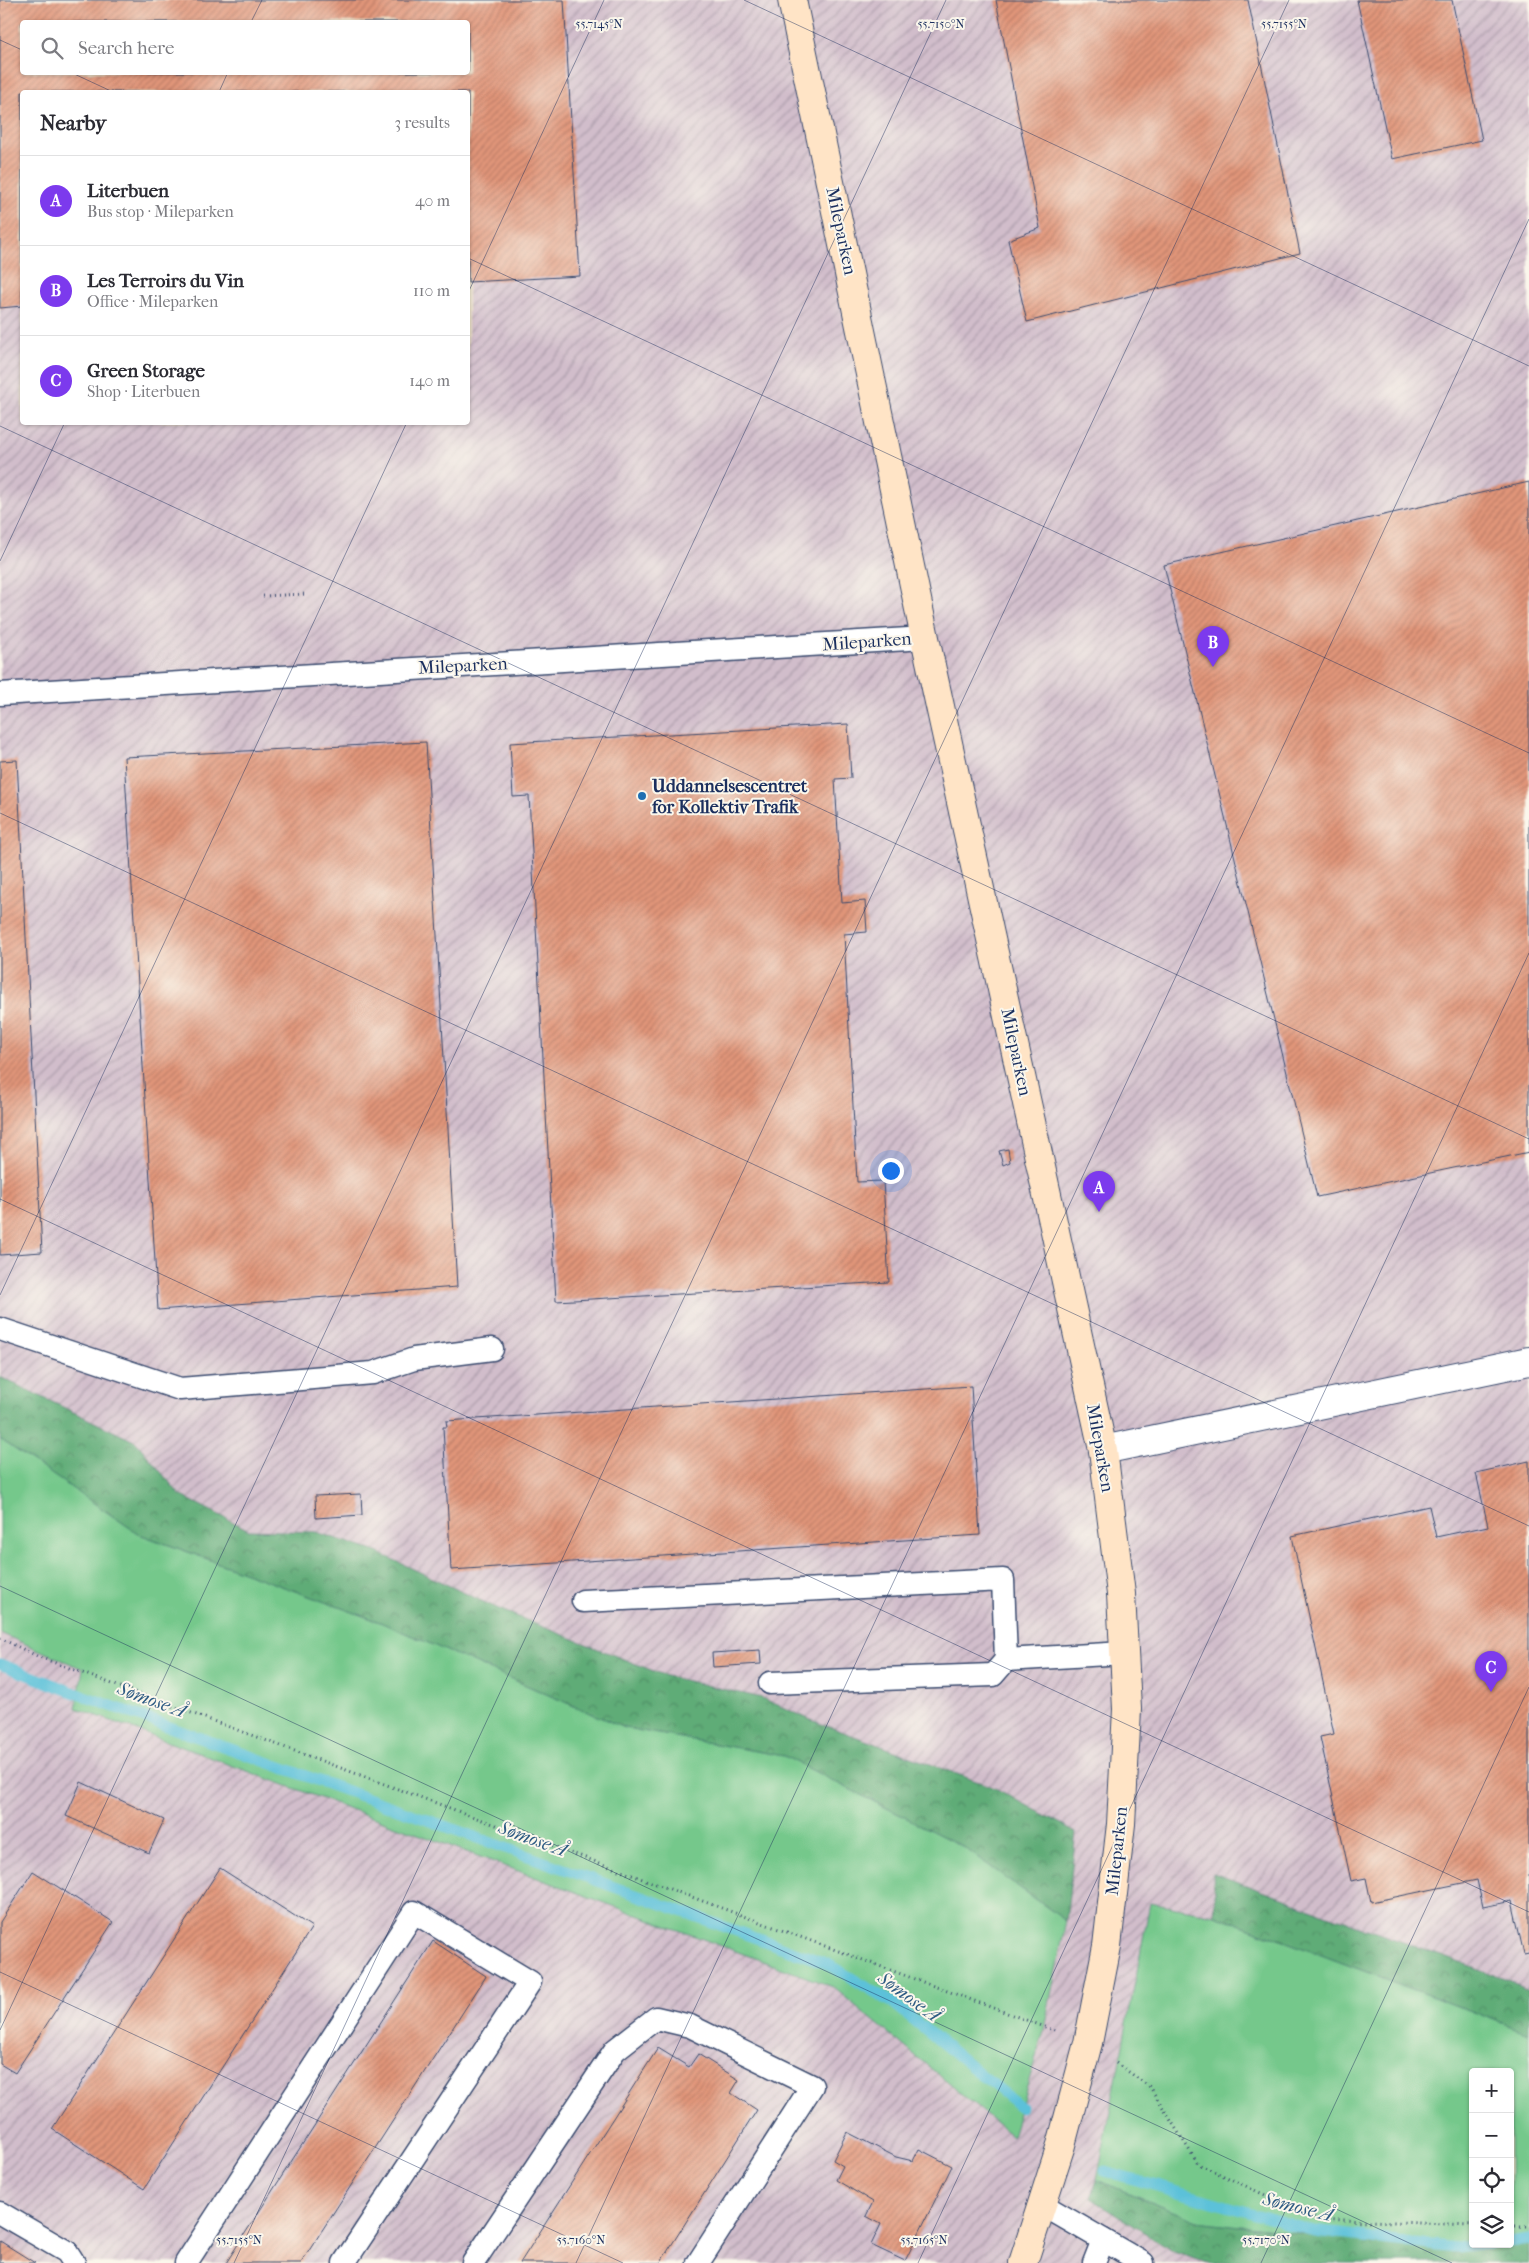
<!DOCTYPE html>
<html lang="en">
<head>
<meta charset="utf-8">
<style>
  :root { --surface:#fff; --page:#f7f7f7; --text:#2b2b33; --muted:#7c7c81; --line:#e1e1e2; --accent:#7c3aed }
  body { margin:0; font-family:"IM FELL French Canon",serif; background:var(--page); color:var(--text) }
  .controls { position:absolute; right:15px; bottom:15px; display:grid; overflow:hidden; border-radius:5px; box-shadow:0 1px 4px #0004 }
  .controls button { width:45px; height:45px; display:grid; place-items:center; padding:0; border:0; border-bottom:1px solid var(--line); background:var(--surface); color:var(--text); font:25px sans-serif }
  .you { position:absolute; left:890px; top:1170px; width:18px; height:18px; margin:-12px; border:4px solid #fff; border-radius:50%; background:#1a73e8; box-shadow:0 0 0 8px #1a73e833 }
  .badge { display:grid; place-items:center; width:32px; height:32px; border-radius:50%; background:var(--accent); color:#fff; font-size:16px; font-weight:700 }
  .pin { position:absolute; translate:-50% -41px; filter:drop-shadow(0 1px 2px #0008) }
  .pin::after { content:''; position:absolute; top:26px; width:18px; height:15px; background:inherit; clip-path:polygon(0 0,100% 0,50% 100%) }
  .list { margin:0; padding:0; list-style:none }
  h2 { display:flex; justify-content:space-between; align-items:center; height:65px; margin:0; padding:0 20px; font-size:21px }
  h2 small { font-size:16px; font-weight:400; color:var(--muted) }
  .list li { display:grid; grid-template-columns:32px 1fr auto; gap:15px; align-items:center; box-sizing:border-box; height:90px; padding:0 20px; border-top:1px solid var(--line) }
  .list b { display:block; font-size:19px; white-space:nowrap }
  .list p { margin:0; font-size:16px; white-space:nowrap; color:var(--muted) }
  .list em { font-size:16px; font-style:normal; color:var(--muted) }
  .icon { flex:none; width:28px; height:28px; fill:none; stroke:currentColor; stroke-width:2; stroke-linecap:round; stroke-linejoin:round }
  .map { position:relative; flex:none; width:1529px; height:2263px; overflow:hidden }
  .search { position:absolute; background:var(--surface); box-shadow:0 1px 4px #0004; left:20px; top:20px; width:450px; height:55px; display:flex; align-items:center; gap:12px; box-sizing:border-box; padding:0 18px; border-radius:5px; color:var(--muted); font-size:19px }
  .panel { position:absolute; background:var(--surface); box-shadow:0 1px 4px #0004; left:20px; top:90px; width:450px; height:335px; border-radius:5px }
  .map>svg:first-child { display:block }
  .industrial { fill:url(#industrial-furrows); fill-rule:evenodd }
  .grass { fill:#74c88b; stroke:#487c74; fill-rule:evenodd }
  .forest { fill:url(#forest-crowns); stroke:#3d6e6a }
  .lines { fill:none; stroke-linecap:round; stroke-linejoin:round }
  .stream { stroke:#5bc1d9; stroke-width:11 }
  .building { fill:url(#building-hatch); fill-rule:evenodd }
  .lane-casing { stroke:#3b4b6f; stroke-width:25 }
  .street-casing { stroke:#3b4b6f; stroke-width:30 }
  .secondary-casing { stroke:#3b4b6f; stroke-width:30 }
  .path { stroke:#3b4b6f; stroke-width:3; stroke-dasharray:1 4; stroke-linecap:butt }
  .lane { stroke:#fff; stroke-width:22 }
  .street { stroke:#fff; stroke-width:28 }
  .secondary { stroke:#ffe4c6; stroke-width:28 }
  .ticks { fill:none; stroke:#1b2f5e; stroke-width:1; stroke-opacity:0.45 }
  .poi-dot { fill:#1f6fb2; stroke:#fbf7ec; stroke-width:2 }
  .labels { text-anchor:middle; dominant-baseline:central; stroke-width:4; stroke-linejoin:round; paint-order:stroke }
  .street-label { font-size:18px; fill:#1b2f5e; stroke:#fbf7ec }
  .poi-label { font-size:18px; font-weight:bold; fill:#1b2f5e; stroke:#fbf7ec; text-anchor:start }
  .water-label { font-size:19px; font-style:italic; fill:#2e5b83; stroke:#fbf7ec }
  .ticks-label { font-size:12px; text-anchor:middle; fill:#1b2f5e; stroke:#fbf7ec; stroke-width:4; stroke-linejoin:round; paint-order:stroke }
</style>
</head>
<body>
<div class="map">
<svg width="1529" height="2263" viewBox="0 0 1529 2263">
  <defs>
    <pattern id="industrial-furrows" width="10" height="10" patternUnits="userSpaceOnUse" patternTransform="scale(1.25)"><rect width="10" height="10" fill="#d1bdcb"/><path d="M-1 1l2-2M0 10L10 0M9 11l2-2" fill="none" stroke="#a99aa8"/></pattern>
    <pattern id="forest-crowns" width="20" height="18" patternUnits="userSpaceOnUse" patternTransform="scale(1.25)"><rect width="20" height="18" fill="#5fac77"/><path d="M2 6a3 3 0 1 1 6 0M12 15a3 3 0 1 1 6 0" fill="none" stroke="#4e8c65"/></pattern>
    <pattern id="building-hatch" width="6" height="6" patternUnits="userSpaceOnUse" patternTransform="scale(1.25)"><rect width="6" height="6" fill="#e19579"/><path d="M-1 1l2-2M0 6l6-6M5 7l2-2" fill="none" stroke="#b67a66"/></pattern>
  </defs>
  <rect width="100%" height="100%" fill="#fbf7ec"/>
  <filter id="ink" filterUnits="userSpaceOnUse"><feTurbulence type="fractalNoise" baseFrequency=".02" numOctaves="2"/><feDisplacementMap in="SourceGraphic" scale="10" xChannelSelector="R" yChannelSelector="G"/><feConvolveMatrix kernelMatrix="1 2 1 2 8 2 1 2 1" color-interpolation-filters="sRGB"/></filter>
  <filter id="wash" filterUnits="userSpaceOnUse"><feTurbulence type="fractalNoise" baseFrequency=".0096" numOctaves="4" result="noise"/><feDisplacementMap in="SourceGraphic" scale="20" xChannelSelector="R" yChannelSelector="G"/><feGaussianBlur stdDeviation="1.12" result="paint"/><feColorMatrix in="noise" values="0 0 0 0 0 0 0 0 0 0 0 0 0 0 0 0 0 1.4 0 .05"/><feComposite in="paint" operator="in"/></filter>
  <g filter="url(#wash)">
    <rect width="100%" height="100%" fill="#f3e7cd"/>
    <path class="industrial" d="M0 0H1529V2263H0ZM22 22H468V72H22ZM22 92H468V422H22ZM1473 2072H1510V2244H1473Z"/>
    <g class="grass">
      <path d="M0 1439 139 1534 380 1622 625 1728 784 1756 962 1846 1066 1921 1043 2034 1012 2136 833 1987 76 1708 83 1669 0 1633Z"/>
      <path d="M1150 1903 1215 1915 1529 2033V2244L1451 2251 1197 2221 1097 2180ZM1473 2072H1510V2244H1473Z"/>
    </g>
    <g class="forest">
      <path d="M0 1377 136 1442 180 1495 249 1530 316 1532 377 1552 501 1610 666 1676 762 1698 811 1720 995 1788 1076 1832 1066 1921 962 1846 784 1756 625 1728 380 1622 139 1534 0 1439Z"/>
      <path d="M1213 1873 1529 1988V2033L1215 1915Z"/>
      <path d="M1097 2180 1197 2221 1451 2251 1529 2244V2263H1211L1173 2251 1091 2198Z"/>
    </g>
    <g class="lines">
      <g class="stream">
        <path d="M0 1664 67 1690 828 1964 893 2003 1021 2107"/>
        <path d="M1105 2171 1314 2231 1456 2248 1488 2244"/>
        <path d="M1510 2242 1529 2239"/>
      </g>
    </g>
    <g id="blocks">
      <g class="building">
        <path d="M0 0H564L580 276 468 282V92H22V306L0 308ZM22 22H468V72H22Z"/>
        <path d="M996 0H1248L1300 253 1027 322 1008 240 1040 228Z"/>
        <path d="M1357 0H1452L1482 140 1392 159Z"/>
        <path d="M1529 482V1152L1317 1197 1164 565Z"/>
        <path d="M848 724 851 778 835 779 842 903 865 901 867 932 844 934 857 1182 883 1181 889 1282 556 1301 529 796 513 797 510 743Z"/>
        <path d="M426 742 457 1287 158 1310 124 757Z"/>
        <path d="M17 760 42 1252 0 1255V761Z"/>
        <path d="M1008 1149 1010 1162 1003 1165 999 1151Z"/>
        <path d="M971 1386 980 1535 451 1570 443 1427H447L446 1421Z"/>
        <path d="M1529 1461V1954L1524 1955 1512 1901 1483 1907 1477 1880 1371 1902 1366 1878 1351 1881 1320 1737 1334 1734 1292 1536 1429 1506 1436 1537 1488 1526 1476 1473Z"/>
        <path d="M361 1494 362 1515 316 1518 315 1496Z"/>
        <path d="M760 1650 761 1664 713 1667 712 1653Z"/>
        <path d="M81 1782 164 1820 149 1853 66 1816Z"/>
        <path d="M220 1868 312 1927 144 2189 52 2129Z"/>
        <path d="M33 1871 113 1922 15 2073 0 2064V1922Z"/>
        <path d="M433 1941 486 1976 485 1978 301 2263H226Z"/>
        <path d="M658 2048 689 2067 698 2054 739 2080 731 2093 757 2110 660 2263H520Z"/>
        <path d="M847 2132 896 2157 913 2161 919 2149 952 2166 905 2261 871 2245 881 2224 866 2216 873 2202 836 2180 843 2166 833 2160Z"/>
        <path d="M0 2241 35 2263H0Z"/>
      </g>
    </g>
  </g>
  <g filter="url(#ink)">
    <use href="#blocks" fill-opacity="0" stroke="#3b4b6f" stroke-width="1"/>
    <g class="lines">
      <defs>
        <g id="lane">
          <path d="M0 694 925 638"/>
          <path d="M0 1329 180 1389 373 1373 414 1359 492 1349"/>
          <path d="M583 1601 1003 1580 1006 1660 1124 1653"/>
          <path d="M770 1683 993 1675 1006 1660"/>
          <path d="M1043 2205 1143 2263"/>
          <path d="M0 2213 67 2252 74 2263"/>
          <path d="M186 2263 414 1912 530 1982 344 2263"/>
          <path d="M473 2263 615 2050 656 2018 690 2026 812 2086 698 2263"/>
          <path d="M1094 2263 1103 2240"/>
        </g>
        <path id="street" d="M1103 1450 1529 1361"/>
        <path id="secondary" d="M792 0 925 638 1103 1450 1121 1594 1127 1709 1121 1824 1107 1946 1088 2043 1061 2145 1023 2263"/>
      </defs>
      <use href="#lane" class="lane-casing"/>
      <use href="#street" class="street-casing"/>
      <use href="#secondary" class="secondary-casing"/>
      <g class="path">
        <path d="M263 596 306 594"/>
        <path d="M0 1638 39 1657 1056 2031"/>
        <path d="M1116 2063 1150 2087 1198 2164 1317 2219 1473 2225"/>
        <path d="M1510 2226H1529"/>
      </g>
      <use href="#lane" class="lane"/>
      <use href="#street" class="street"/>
      <use href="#secondary" class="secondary"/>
    </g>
  </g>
  <path class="ticks" d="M744 0 1529 366M251 22 262 0M0 40 22 50M70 72 113 92M219 92 228 72M468 258 1529 753M468 293 604 0M0 426 1529 1139M0 561 65 422M0 813 1529 1526M0 1199 1529 1912M0 1295 407 422M0 1586 1452 2263M0 1972 623 2263M0 2030 946 0M234 2263 1289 0M576 2263 1529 219M918 2263 1529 953M1261 2263 1529 1687"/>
  <circle class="poi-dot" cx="642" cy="796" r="5"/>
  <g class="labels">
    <g class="street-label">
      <text transform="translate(841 231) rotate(78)">Mileparken</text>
      <text transform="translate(867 642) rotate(-4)">Mileparken</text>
      <text transform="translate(463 666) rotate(-3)">Mileparken</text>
      <text transform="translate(1016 1052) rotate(78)">Mileparken</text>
      <text transform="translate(1100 1448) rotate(80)">Mileparken</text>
      <text transform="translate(1117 1851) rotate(-84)">Mileparken</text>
    </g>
    <g class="poi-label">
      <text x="652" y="786">Uddannelsescentret<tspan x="652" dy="21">for Kollektiv Trafik</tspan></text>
    </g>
    <g class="water-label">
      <text transform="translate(152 1700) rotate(20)">Sømose Å</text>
      <text transform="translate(533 1839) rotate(20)">Sømose Å</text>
      <text transform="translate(909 1997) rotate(36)">Sømose Å</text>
      <text transform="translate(1298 2207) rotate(14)">Sømose Å</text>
    </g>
  </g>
  <g class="ticks-label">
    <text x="599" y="28">55.7145°N</text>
    <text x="941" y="28">55.7150°N</text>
    <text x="1284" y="28">55.7155°N</text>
    <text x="239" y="2244">55.7155°N</text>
    <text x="581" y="2244">55.7160°N</text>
    <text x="924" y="2244">55.7165°N</text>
    <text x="1266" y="2244">55.7170°N</text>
  </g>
</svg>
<div class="controls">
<button>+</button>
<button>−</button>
<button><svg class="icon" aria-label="locate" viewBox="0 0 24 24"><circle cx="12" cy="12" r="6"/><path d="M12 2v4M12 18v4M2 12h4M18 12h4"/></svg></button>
<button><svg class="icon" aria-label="layers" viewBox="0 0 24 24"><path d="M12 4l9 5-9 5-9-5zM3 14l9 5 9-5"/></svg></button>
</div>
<div class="you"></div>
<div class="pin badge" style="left:1099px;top:1212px">A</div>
<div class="pin badge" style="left:1213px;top:667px">B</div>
<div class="pin badge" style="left:1491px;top:1692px">C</div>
<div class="search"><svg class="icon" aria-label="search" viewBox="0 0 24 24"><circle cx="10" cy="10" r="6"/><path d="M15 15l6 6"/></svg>Search here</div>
<section class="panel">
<h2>Nearby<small>3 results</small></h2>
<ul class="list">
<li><span class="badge">A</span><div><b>Literbuen</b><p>Bus stop · Mileparken</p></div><em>40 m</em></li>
<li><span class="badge">B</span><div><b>Les Terroirs du Vin</b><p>Office · Mileparken</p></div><em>110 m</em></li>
<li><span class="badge">C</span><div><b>Green Storage</b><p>Shop · Literbuen</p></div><em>140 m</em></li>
</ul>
</section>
</div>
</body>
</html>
